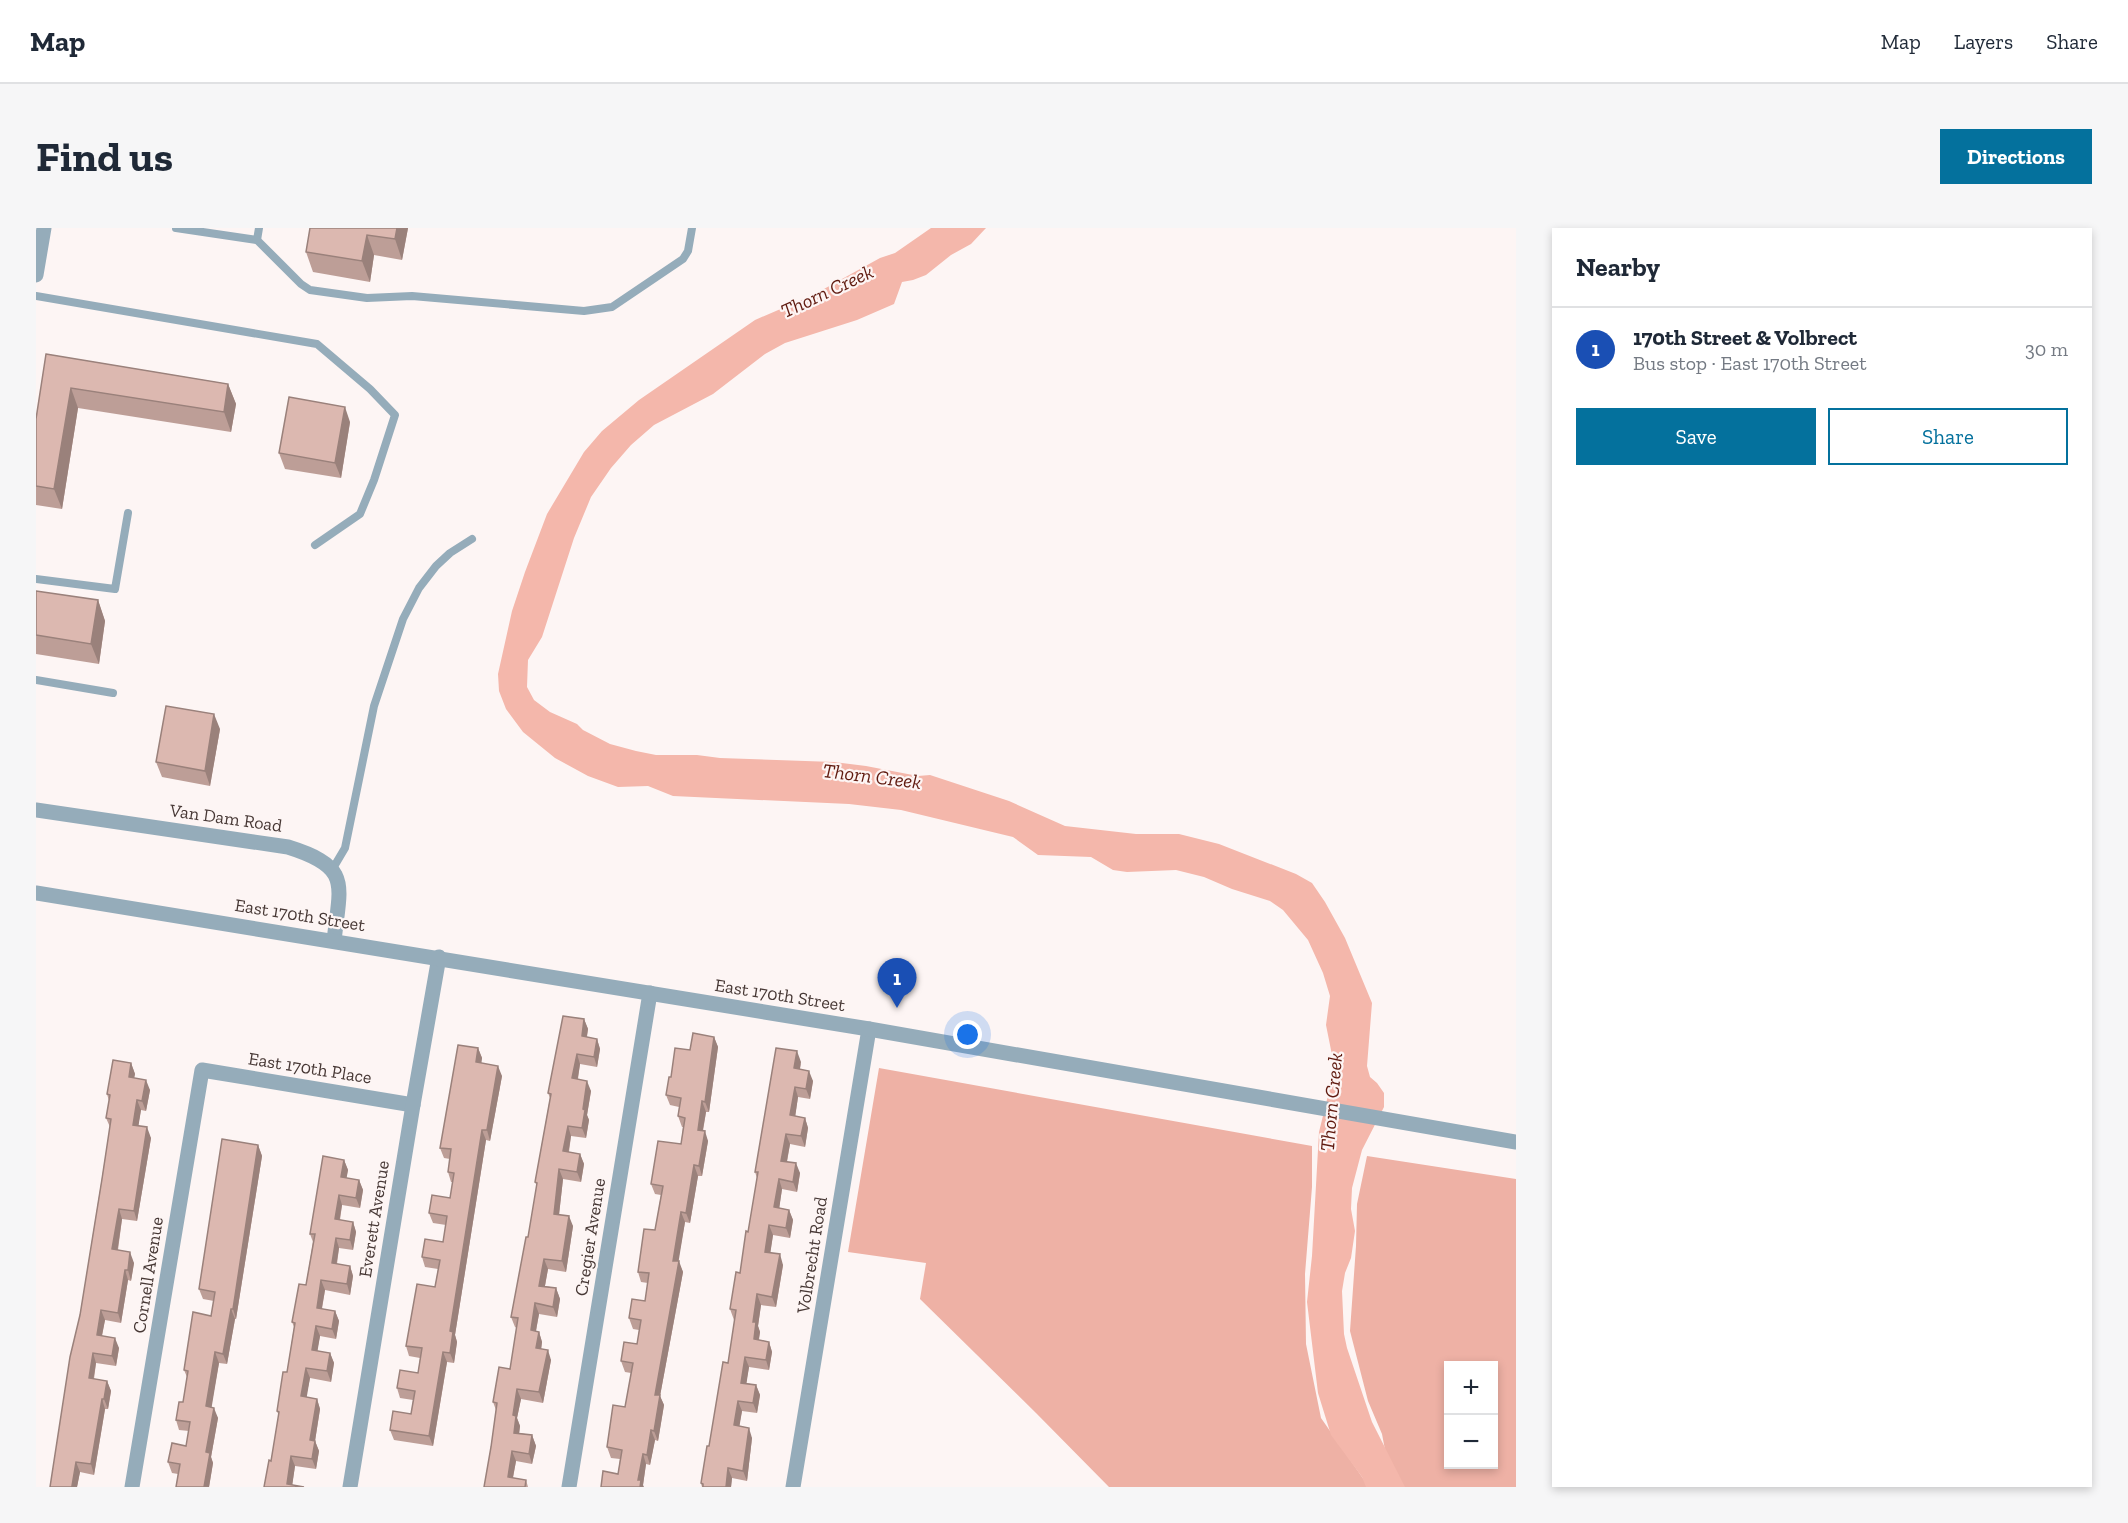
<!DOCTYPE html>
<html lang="en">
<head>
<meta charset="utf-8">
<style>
  :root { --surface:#fff; --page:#f6f6f7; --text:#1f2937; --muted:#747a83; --line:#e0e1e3; --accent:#04719d }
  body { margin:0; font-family:"Zilla Slab",serif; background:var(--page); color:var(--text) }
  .controls { position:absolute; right:18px; bottom:18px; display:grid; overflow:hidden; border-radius:0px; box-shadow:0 3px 9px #0003 }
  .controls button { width:54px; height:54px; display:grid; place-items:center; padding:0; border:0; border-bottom:2px solid var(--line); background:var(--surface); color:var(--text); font:30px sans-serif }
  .you { position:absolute; left:932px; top:807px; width:21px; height:21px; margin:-15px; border:4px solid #fff; border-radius:50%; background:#1a73e8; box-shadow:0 0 0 9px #1a73e833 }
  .badge { display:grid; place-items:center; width:39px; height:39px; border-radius:50%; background:var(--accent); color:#fff; font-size:20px; font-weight:700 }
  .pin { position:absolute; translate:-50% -50px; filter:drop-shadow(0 2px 3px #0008) }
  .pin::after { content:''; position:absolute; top:32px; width:21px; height:18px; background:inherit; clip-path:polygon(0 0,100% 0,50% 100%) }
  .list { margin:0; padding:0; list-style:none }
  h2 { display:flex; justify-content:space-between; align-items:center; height:78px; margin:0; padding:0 24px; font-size:26px }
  h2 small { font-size:20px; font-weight:400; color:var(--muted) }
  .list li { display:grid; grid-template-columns:39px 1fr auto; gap:18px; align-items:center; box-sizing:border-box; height:84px; padding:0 24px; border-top:2px solid var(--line) }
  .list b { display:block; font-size:22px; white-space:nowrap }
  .list p { margin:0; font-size:20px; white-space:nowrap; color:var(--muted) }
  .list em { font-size:20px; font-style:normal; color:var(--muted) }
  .actions { display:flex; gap:12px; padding:18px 24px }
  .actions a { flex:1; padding:14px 0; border:2px solid var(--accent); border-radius:0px; text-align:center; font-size:21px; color:var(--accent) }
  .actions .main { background:var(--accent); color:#fff }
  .map { position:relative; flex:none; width:1480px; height:1259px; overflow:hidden; border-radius:0px }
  header { display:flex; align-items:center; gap:36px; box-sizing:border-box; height:84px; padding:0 30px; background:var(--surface); border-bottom:2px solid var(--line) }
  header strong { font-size:28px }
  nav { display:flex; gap:33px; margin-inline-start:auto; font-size:21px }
  .intro { display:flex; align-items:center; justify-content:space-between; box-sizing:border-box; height:144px; padding:0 36px }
  h1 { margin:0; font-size:42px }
  .button { padding:15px 27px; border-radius:0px; background:var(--accent); color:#fff; font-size:21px; font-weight:700 }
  main { display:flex; gap:36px; padding:0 36px }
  aside { flex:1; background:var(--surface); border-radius:0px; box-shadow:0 3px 9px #0003 }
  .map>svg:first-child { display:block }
  .forest { fill:#eeb1a5; fill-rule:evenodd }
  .water { fill:#f4b7ab }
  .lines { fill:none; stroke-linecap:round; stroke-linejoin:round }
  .service { stroke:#95acba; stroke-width:8 }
  .minor { stroke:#95acba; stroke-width:15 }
  .tertiary { stroke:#95acba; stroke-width:15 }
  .wall { fill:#bd9e97 }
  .shaded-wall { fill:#9a817b }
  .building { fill:#dcb8b0; stroke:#9a817b; stroke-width:1.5 }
  .labels { text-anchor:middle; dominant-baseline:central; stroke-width:4.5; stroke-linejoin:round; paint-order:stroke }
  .street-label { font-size:18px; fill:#473835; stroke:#fdf5f4 }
  .water-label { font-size:20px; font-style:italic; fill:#601a0f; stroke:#fdf5f4 }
</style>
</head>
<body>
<header>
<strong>Map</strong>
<nav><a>Map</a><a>Layers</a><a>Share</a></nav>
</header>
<div class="intro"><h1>Find us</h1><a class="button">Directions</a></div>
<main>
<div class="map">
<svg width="1480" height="1259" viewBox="0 0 1480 1259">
  <rect width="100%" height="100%" fill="#fdf5f4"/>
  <g class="forest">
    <path d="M843 840 1276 918V959L1269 1046 1270 1116 1285 1190 1333 1259H1073L1000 1185 884 1071 890 1035 812 1024Z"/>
    <path d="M1331 928 1480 951V1259H1361L1353 1243 1346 1206 1332 1173 1314 1103 1320 1018 1321 976ZM1412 1138H1458V1236H1412Z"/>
  </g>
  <path class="water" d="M895 0H950L935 16 915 27 890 47 877 52 866 54 858 76 821 92 749 115 729 126 677 166 618 197 595 217 575 240 555 269 538 310 506 409 492 432 491 459 498 472 514 484 541 496 547 502 574 516 600 523 620 527H661L684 530 798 534 830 538 882 548 894 547 973 573 1029 598 1100 606H1143L1183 616 1260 646 1276 655 1289 674 1309 710 1336 775 1331 838 1334 849 1341 855 1348 865V879L1326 922 1316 960 1315 981 1319 1003 1315 1030 1309 1045 1306 1063 1308 1106 1311 1120 1336 1194 1369 1259H1330L1326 1249 1295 1207 1282 1165 1271 1074 1276 1028 1283 904 1297 847V832L1290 797 1294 768 1287 745 1272 712 1247 682 1234 673 1196 661 1168 649 1140 642 1091 644 1077 642 1055 629 1002 627 977 609 865 582 813 576 637 568 612 558 582 559 552 548 519 530 487 504 470 481 463 463 462 446 476 383 489 344 511 286 548 224 566 203 603 172 719 92 777 67 844 30 859 25Z"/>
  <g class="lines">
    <g class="service">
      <path d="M140 0 221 12 223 0"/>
      <path d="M221 12 265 56 274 62 331 70 376 68 548 83 576 79 647 31 652 23 656 0"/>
      <path d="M0 68 281 116 334 161 359 187 338 252 324 286 279 317"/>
      <path d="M0 351 79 361 92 285"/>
      <path d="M0 452 77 465"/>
      <path d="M296 642 309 620 338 478 367 391 383 360 400 338 414 325 436 311"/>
    </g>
    <g class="minor">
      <path d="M0 47 8 0"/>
      <path d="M0 582 252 619C316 639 304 656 298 713"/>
      <path d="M96 1259 166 842 377 877"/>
      <path d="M314 1259 377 877 403 729"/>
      <path d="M533 1259 614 765"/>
      <path d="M757 1259 833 801"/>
    </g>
    <path class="tertiary" d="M0 665 833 801 1480 914"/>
  </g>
  <g class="wall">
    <path d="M274 0H372L366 32 338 27 334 54 277 44 270 24Z"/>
    <path d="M10 126 192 156 200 176 195 204 42 180 26 281 0 277V191Z"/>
    <path d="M314 194 305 250 249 241 243 225Z"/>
    <path d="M0 363 62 372 69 393 63 436 0 426Z"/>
    <path d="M184 501 174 558 126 549 120 534Z"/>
    <path d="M548 791 552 801 551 809 561 811 564 821 561 839 544 836 542 851 555 863 551 887 553 892 550 910 535 908 533 924 544 926 548 936 545 954 527 951 523 986 537 998 530 1044 512 1041 509 1058 520 1060 524 1071 521 1089 503 1086 500 1103 503 1104 506 1114 505 1121 515 1132 507 1175 485 1171 481 1190 484 1198 483 1205 496 1207 500 1218 496 1236 480 1233 477 1250 490 1252 492 1259H448L455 1219 460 1182 457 1174 474 1141 481 1100 479 1099 475 1089 492 1009 501 958 499 954 514 870 512 865Z"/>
    <path d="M678 809 682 819 673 884H670L667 903 672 913 666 948H662L654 995 649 994 642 1033 647 1044 624 1168 628 1177 622 1213 619 1212 614 1237 610 1236 607 1257 582 1246 584 1231 575 1230 571 1219 589 1179 595 1145 589 1144 585 1133 601 1116 603 1102 597 1101 593 1090 609 1073 612 1055 605 1054 602 1044 619 1002 625 967 619 966 615 956 645 916 647 899H646L642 888 643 879 634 877 630 867 635 849 654 822Z"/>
    <path d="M442 820 446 830 445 835 466 848 454 913 450 912 419 1107 421 1114 418 1135 411 1134 397 1218 358 1212 354 1202 375 1186 377 1172 364 1170 361 1160 382 1145 384 1130 373 1128 370 1118 399 1059 402 1041 389 1039 386 1029 407 1014 410 997 397 995 393 985 414 970 417 954H415L412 944 414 931 408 930 404 920Z"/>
    <path d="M765 834 764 841 777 853 774 871 762 869 759 888 769 890 772 900 769 919 754 916 751 934 764 945 761 964 746 961 743 980 753 982 757 992 754 1010 737 1007 734 1025 747 1037 740 1079 725 1077 722 1098 724 1104 723 1112 733 1114 736 1124 733 1142 713 1139 710 1155 720 1157 724 1167 721 1185 706 1183 703 1198 716 1210 711 1253 696 1250 695 1259H666L665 1255 692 1135 699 1092H698L694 1081 704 1045 712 1004 721 950 719 944Z"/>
    <path d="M95 835 99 846 98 850 114 862 110 883 105 882 102 898 115 910 101 993 86 991 82 1022 98 1035 95 1053 92 1052 85 1095 69 1092 66 1108 83 1120 80 1138 60 1135 58 1151 71 1153 75 1163 72 1181H69L58 1247 44 1244 41 1259H14L44 1087 74 899 70 890 73 873 71 866Z"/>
    <path d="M222 917 226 928 200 1091H199L191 1136 183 1135 175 1179 182 1190 175 1229 177 1235 173 1259H140L142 1246 136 1245 132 1234 150 1218 153 1203 143 1202 140 1192 147 1174 151 1149 148 1142 175 1088 178 1073 167 1071 163 1061Z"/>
    <path d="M308 932 312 942 310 950 323 952 327 962 324 980 306 977 304 992 317 994 320 1004 317 1022 303 1020 301 1036 314 1038 317 1048 314 1067 289 1062 286 1081 299 1083 303 1093 300 1111 284 1108 281 1123 294 1125 298 1135 295 1154 274 1150 270 1169 281 1171 284 1181 279 1213 283 1223 280 1241 259 1238 256 1257 228 1259 235 1233 243 1188 241 1183 251 1144 258 1099 256 1094 270 1057 277 1014 274 1006Z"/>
  </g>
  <g class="shaded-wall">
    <path d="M361 0H372L366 32 359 11Z"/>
    <path d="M331 7 338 27 334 54 326 33Z"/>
    <path d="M192 156 200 176 195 204 188 184Z"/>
    <path d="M35 160 42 180 26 281 18 261Z"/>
    <path d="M309 179 314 194 305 250 299 235Z"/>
    <path d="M62 372 69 393 63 436 55 416Z"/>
    <path d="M178 486 184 501 174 558 169 543Z"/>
    <path d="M548 791 552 801 549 818 546 808Z"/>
    <path d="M678 809 682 819 673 884 669 874Z"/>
    <path d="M561 811 564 821 561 839 558 829Z"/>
    <path d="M442 820 446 830 444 844 440 834Z"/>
    <path d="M761 823 765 834 762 851 758 840Z"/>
    <path d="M541 826 544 836 540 861 536 850Z"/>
    <path d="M95 835 99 846 96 859 93 849Z"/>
    <path d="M462 838 466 848 454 913 451 902Z"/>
    <path d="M773 843 777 853 774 871 770 861Z"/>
    <path d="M110 852 114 862 110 883 106 873Z"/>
    <path d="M551 853 555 863 551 887 553 892 550 910 546 900 547 881Z"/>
    <path d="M759 859 762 869 758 897 754 887Z"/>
    <path d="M101 872 105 882 101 907 97 897Z"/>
    <path d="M666 873 670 884 665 912 662 902Z"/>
    <path d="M769 890 772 900 769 919 765 908Z"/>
    <path d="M532 898 535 908 531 933 527 923Z"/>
    <path d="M111 899 115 910 101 993 98 983Z"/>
    <path d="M446 902 450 912 419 1107 421 1114 418 1135 414 1125V1103Z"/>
    <path d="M669 903 672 913 666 948 663 938Z"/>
    <path d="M750 906 754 916 749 943 745 933Z"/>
    <path d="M222 917 226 928 200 1091 197 1081Z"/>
    <path d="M544 926 548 936 545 954 541 944Z"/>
    <path d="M308 932 312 942 309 959 305 949Z"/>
    <path d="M760 935 764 945 761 964 757 954Z"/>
    <path d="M658 937 662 948 654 995 650 985Z"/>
    <path d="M523 941 527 951 522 996 518 986Z"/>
    <path d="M743 951 746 961 742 989 738 979Z"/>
    <path d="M323 952 327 962 324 980 320 970Z"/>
    <path d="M303 967 306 977 302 1001 299 991Z"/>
    <path d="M83 981 86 991 80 1032 76 1021Z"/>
    <path d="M753 982 757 992 754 1010 750 1000Z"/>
    <path d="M645 984 649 994 641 1043 637 1033Z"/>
    <path d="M533 988 537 998 530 1044 526 1033Z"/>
    <path d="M317 994 320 1004 317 1022 314 1012Z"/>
    <path d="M733 997 737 1007 733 1034 729 1024Z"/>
    <path d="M300 1010 303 1020 299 1045 296 1035Z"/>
    <path d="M94 1024 98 1035 95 1053 92 1042Z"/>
    <path d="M744 1026 747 1037 740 1079 736 1069Z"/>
    <path d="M508 1031 512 1041 507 1068 503 1058Z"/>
    <path d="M643 1033 647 1044 624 1168 628 1177 622 1213 618 1203 619 1167Z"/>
    <path d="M314 1038 317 1048 314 1067 311 1056Z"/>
    <path d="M89 1042 92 1052 85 1095 82 1085Z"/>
    <path d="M285 1052 289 1062 284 1090 281 1080Z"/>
    <path d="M520 1060 524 1071 521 1089 517 1079Z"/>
    <path d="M721 1066 725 1077 722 1098 724 1104 721 1121 718 1111 717 1094Z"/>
    <path d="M499 1075 503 1086 498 1113 495 1102Z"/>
    <path d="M195 1081 199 1091 191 1136 187 1126Z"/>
    <path d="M65 1082 69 1092 64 1117 61 1107Z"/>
    <path d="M299 1083 303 1093 300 1111 296 1101Z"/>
    <path d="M280 1098 284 1108 280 1132 276 1122Z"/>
    <path d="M503 1104 506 1114 504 1130 500 1120Z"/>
    <path d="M79 1110 83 1120 80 1138 76 1128Z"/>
    <path d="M733 1114 736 1124 733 1142 730 1132Z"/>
    <path d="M512 1122 515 1132 507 1175 503 1164Z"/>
    <path d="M179 1124 183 1135 174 1189 170 1178Z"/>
    <path d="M407 1124 411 1134 397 1218 393 1208Z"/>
    <path d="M57 1125 60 1135 56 1160 53 1150Z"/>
    <path d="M294 1125 298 1135 295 1154 291 1143Z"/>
    <path d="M709 1129 713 1139 709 1165 705 1155Z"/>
    <path d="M270 1140 274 1150 269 1179 265 1168Z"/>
    <path d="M71 1153 75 1163 72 1181 68 1171Z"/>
    <path d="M720 1157 724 1167 721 1185 717 1175Z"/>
    <path d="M481 1161 485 1171 481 1190 484 1198 482 1215 478 1205 477 1187Z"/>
    <path d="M66 1171 69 1181 58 1247 55 1236Z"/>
    <path d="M281 1171 284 1181 279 1213 283 1223 280 1241 276 1231 274 1212Z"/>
    <path d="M702 1173 706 1183 702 1207 698 1197Z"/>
    <path d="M178 1180 182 1190 175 1229 177 1235 173 1259H168L170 1224Z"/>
    <path d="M713 1200 716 1210 711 1253 707 1243Z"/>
    <path d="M615 1202 619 1212 614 1237 611 1227Z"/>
    <path d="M496 1207 500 1218 496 1236 493 1226Z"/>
    <path d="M476 1223 480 1233 475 1259 472 1249Z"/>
    <path d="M607 1226 610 1236 607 1257 608 1259H604L602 1252Z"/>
    <path d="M255 1228 259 1238 256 1259 251 1256Z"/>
    <path d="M40 1234 44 1244 41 1259H36Z"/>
    <path d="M692 1240 696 1250 695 1259H690Z"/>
  </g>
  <g class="building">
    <path d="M274 0H361L359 11 331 7 326 33 270 24Z"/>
    <path d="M10 126 192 156 188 184 35 160 18 261 0 258V191Z"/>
    <path d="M253 169 309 179 299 235 243 225Z"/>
    <path d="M0 363 62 372 55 416 0 407Z"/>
    <path d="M130 478 178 486 169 543 120 534Z"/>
    <path d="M527 788 548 791 546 808 561 811 558 829 541 826 536 850 551 853 547 881 549 882 546 900 532 898 527 923 544 926 541 944 523 941 518 986 533 988 526 1033 508 1031 503 1058 520 1060 517 1079 499 1075 495 1102 503 1104 500 1120 512 1122 503 1164 481 1161 477 1187 480 1188 478 1205 496 1207 493 1226 476 1223 472 1249 490 1252 489 1259H448L455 1219 461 1175 457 1174 463 1139 474 1141 482 1090 475 1089 490 1009H492L501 955 499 954 515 866 512 865Z"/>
    <path d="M657 805 678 809 669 874 666 873 662 902 669 903 663 938 658 937 650 985 645 984 637 1033H643L619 1167H624L618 1203 615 1202 611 1227 607 1226 602 1252H605L604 1259H565L567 1243 582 1246 586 1222 571 1219 577 1177 589 1179 597 1135 585 1133 588 1114 601 1116 605 1092 593 1090 596 1071 609 1073 613 1045 602 1044 608 1001 619 1002 627 958 615 956 622 913 645 916 649 890 642 888 645 870 630 867 633 849H635L639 820 654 822Z"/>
    <path d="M422 817 442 820 440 834 462 838 451 902H446L414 1103 417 1104 414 1125 407 1124 393 1208 354 1202 357 1183 375 1186 379 1163 361 1160 364 1142 382 1145 386 1120 370 1118 381 1056 399 1059 404 1032 386 1029 389 1011 407 1014 411 988 393 985 396 967 414 970 418 945 412 944 415 921 404 920Z"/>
    <path d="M740 820 761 823 758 840 773 843 770 861 759 859 754 887 769 890 765 908 750 906 745 933 760 935 757 954 743 951 738 979 753 982 750 1000 733 997 729 1024 744 1026 736 1069 721 1066 717 1094H720L718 1111 733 1114 730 1132 709 1129 705 1155 720 1157 717 1175 702 1173 698 1197 713 1200 707 1243 692 1240 690 1259H667V1256L665 1255 671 1218H673L687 1134 692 1135 700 1082 694 1081 700 1044 704 1045 710 1003 712 1004 722 944H719Z"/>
    <path d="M77 832 95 835 93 849 110 852 106 873 101 872 97 897 111 899 98 983 83 981 76 1021 94 1024 92 1042H89L82 1085 65 1082 61 1107 79 1110 76 1128 57 1125 53 1150 71 1153 68 1171H66L55 1236 40 1234 36 1258 40 1259H14L34 1129 44 1087 66 951 75 891 70 890 74 867 71 866Z"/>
    <path d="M186 911 222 917 197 1081H195L187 1126 179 1124 170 1178 178 1180 170 1224 174 1225 168 1259H140L144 1236 132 1234 136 1215 150 1218 154 1194 140 1192 143 1174H147L152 1143 148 1142 157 1084 175 1088 179 1064 163 1061Z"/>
    <path d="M287 928 308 932 305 949 323 952 320 970 303 967 299 991 317 994 314 1012 300 1010 296 1035 314 1038 311 1056 285 1052 281 1080 299 1083 296 1101 280 1098 276 1122 294 1125 291 1143 270 1140 265 1168 281 1171 274 1212 279 1213 276 1231 255 1228 251 1256 268 1259H228L233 1232 235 1233 243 1184 241 1183 247 1144H251L259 1095 256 1094 263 1056 270 1057 279 1006H274Z"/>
  </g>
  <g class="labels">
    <g class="street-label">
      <text transform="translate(190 590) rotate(8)">Van Dam Road</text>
      <text transform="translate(264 687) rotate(9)">East 170th Street</text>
      <text transform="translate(744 767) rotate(9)">East 170th Street</text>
      <text transform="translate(274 840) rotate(9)">East 170th Place</text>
      <text transform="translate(338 991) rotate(-81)">Everett Avenue</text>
      <text transform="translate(554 1009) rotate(-81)">Cregier Avenue</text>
      <text transform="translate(776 1027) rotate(-81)">Volbrecht Road</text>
      <text transform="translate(112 1047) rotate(-81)">Cornell Avenue</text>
    </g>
    <g class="water-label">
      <text transform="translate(791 63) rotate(-25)">Thorn Creek</text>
      <text transform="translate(836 548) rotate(7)">Thorn Creek</text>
      <text transform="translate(1295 874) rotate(-85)">Thorn Creek</text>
    </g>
  </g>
</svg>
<div class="controls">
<button>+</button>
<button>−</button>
</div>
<div class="you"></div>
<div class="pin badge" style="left:861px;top:780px;background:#1a4fb4">1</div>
</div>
<aside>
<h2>Nearby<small></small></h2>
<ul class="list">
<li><span class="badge" style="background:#1a4fb4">1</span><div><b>170th Street &amp; Volbrect</b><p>Bus stop · East 170th Street</p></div><em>30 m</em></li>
</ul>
<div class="actions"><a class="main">Save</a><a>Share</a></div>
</aside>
</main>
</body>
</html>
